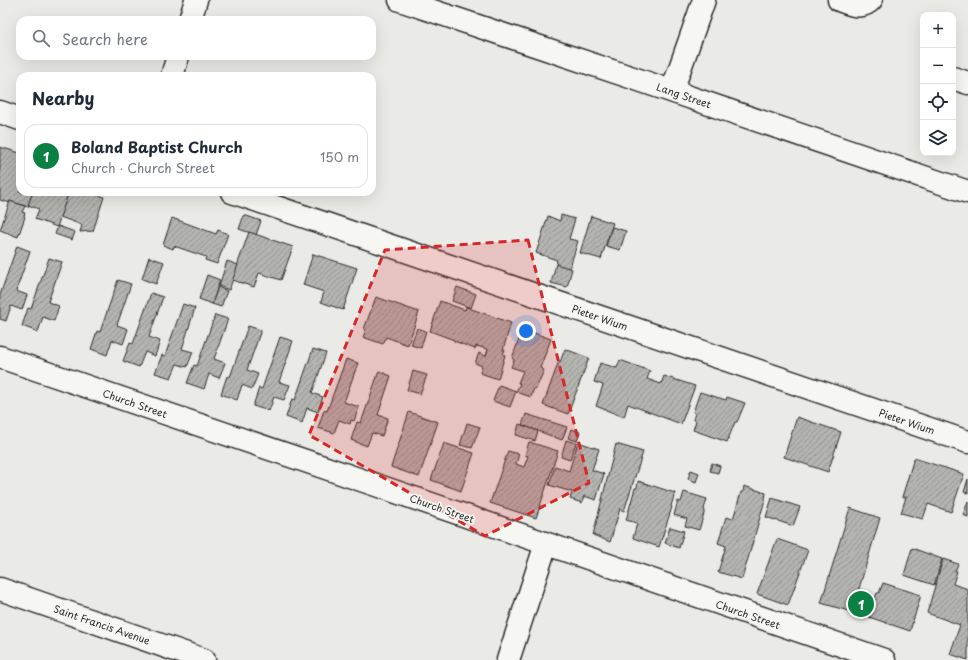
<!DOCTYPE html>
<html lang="en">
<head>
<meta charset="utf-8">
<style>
  :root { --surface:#fff; --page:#f2f2f3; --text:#1f2937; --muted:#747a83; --line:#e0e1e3; --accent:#0b8043 }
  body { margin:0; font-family:"Playpen Sans",sans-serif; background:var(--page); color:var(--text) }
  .controls { position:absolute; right:12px; top:12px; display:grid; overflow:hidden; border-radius:8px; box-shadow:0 4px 16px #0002 }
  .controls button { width:36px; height:36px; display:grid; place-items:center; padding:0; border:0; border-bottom:1px solid var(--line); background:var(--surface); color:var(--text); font:20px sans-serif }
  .you { position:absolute; left:526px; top:331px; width:14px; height:14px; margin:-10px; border:3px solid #fff; border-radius:50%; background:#1a73e8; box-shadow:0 0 0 6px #1a73e833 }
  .badge { display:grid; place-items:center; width:26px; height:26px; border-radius:50%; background:var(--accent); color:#fff; font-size:13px; font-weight:700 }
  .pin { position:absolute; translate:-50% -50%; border:2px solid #fff; box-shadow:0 1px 4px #0006 }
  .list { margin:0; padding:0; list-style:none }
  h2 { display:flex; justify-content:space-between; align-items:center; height:52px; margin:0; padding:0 16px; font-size:17px }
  h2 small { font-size:13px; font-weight:400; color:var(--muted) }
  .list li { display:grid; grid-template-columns:26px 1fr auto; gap:12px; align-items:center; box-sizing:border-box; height:64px; margin:0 8px 8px; padding:0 8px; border:1px solid var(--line); border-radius:12px }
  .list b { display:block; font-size:15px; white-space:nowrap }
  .list p { margin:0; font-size:13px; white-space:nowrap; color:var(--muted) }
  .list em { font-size:13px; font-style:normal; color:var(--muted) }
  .icon { flex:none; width:22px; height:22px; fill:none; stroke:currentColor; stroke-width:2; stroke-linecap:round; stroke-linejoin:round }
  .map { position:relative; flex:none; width:968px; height:660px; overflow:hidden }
  .search { position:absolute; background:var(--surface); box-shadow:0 4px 16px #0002; left:16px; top:16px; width:360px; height:44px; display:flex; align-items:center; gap:10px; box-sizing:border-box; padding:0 14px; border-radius:12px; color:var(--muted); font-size:15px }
  .panel { position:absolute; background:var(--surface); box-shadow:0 4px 16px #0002; left:16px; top:72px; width:360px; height:124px; border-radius:12px }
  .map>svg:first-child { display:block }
  .building { fill:url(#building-hatch); stroke:#2b2b2b }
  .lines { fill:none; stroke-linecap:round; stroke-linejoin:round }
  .minor-casing { stroke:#2b2b2b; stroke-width:25 }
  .minor { stroke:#f6f6f2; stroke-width:22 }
  .marked { fill:#d62828; fill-opacity:0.2; stroke:#d62828; stroke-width:3; stroke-dasharray:8 5; stroke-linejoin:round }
  .labels { text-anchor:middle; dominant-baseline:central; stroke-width:3.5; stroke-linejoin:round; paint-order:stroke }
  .street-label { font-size:10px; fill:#2b2b2b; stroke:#f6f6f2 }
</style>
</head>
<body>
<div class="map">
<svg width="968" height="660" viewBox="0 0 968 660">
  <defs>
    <pattern id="building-hatch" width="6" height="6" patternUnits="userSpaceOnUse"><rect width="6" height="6" fill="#b4b4b1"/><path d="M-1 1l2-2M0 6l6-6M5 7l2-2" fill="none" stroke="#939390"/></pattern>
  </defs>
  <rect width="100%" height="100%" fill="#eaeae6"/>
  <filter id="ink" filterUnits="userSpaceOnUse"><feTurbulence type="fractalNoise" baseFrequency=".025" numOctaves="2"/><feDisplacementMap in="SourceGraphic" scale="8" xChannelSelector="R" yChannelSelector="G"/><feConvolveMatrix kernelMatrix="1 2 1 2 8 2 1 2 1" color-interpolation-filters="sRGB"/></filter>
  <g filter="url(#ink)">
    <g class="building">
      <path d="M0 147 20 153V192H33L28 207 10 201V203L0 200Z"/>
      <path d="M33 192H69L57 227 35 219 39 209 28 205Z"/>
      <path d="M69 192H94L93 193 104 197 93 231 80 232 82 225 60 217Z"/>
      <path d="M10 201 25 206 22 212 25 213 24 216 25 217 18 237 0 230Z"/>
      <path d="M244 215 261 221 256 235 239 229Z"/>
      <path d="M561 215 575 219 569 239 578 241 569 270 556 266 557 260 536 253 548 216 560 221Z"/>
      <path d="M591 216 613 223 601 259 580 253Z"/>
      <path d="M172 218 216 234 218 230 228 234 217 264 205 260 206 257 174 246 173 249 163 245Z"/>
      <path d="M58 226 75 232 72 240 55 234Z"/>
      <path d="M612 227 626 231 620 250 606 246Z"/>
      <path d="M249 232 293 247 281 280 259 273 254 287 232 280Z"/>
      <path d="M17 246 30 251 16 291 27 295 22 310 11 306 6 321 0 319V295Z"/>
      <path d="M313 254 357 268 343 310 321 302 324 292 303 285Z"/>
      <path d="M149 257 164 262 156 284 142 279Z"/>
      <path d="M49 258 62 262 48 302 59 306 54 321 43 317 38 332 22 326 28 308 31 309Z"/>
      <path d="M227 261 238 265 229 290 219 286Z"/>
      <path d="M556 264 572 269 567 287 551 283Z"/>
      <path d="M207 275 220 280 212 304 199 299Z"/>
      <path d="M118 280 131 284 117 325 128 329 123 344 112 340 107 355 91 349 97 331 100 332Z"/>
      <path d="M218 287 227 291 221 307 212 304Z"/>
      <path d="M457 287 476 294 471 308 452 301Z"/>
      <path d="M151 293 163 297 149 337 160 341 155 356 145 352 139 367 123 361 130 343 133 344Z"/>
      <path d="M376 297 419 312 408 345 386 337 383 344 363 337 366 330 364 329Z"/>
      <path d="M440 301 465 310 466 307 511 323 503 350H505L503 354 505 355 498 379 480 373 482 366 475 363 479 353 486 356 488 349 476 346 475 349 454 341V340L430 331Z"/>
      <path d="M183 304 195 308 182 349 193 352 187 367 177 364 171 378 155 373 162 355 165 356Z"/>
      <path d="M215 315 228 319 214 359 225 363 219 378 209 374 204 389 187 383 194 365 197 366Z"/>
      <path d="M248 326 261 330 247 370 258 374 252 389 242 385 237 400 221 394 227 376 230 377Z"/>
      <path d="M417 328 426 331 421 348 411 345Z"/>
      <path d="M523 329 551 339 540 368 544 370 536 389 534 388 531 397 516 392 520 383H518L523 371 511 367 514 360 512 358Z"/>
      <path d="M280 337 293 341 279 382 290 385 284 400 274 397 269 411 253 406 259 388 262 389Z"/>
      <path d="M313 349 326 353 312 393 323 397 318 412 307 408 302 423 286 417 292 399 295 400Z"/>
      <path d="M565 349 589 358 568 414 543 405 559 361 560 362Z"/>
      <path d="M346 359 358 363 344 402 359 407 354 421 351 420 350 424 339 420 334 433 318 428 324 410 327 411Z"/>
      <path d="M620 360 650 371 647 379 661 384 664 376 695 386 681 424 628 404 624 417 596 406 603 385 594 382 600 363 617 368Z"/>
      <path d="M379 371 391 376 378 415 388 418 382 436 372 433 367 446 351 440 357 422 361 423Z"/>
      <path d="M413 371 427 375 420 394 407 390Z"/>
      <path d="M499 385 516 391 510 407 493 401Z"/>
      <path d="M700 392 726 400 727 397 745 403 737 422H735L727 442 693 430 696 421 693 420 695 413 693 412Z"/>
      <path d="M409 412 438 422 419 477 391 467Z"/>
      <path d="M526 414 567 427 562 440 522 425Z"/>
      <path d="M797 417 841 432 828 472 784 457Z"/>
      <path d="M467 423 480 427 472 448 460 445Z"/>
      <path d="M519 424 538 431 535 441 516 435Z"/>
      <path d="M571 429 580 432 577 441 568 438Z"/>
      <path d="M566 440 576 443 570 460 561 457Z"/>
      <path d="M529 442 558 451 536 518 490 503 508 451 519 454 516 464 524 467 528 456 525 455Z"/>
      <path d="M578 442 599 449 592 470 604 474 596 500 584 496 582 503 570 499 572 492 549 485 555 466 569 471Z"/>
      <path d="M444 443 474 453 461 491 431 480Z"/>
      <path d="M616 444 643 452 624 511 620 509 610 542 593 535Z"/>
      <path d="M914 458 964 474 951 512 928 504 923 519 901 513 906 497H902Z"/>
      <path d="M712 463 720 466 718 473 710 471Z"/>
      <path d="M691 470 699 473 696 482 688 479Z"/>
      <path d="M968 479V493L964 492Z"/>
      <path d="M638 481 675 493 671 506 672 507 659 547 633 538 637 523 626 520 635 488H637Z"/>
      <path d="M744 486 766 493 765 499V500L742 579 718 572 726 546 718 543 726 517 733 519 741 492H743Z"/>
      <path d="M684 492 707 499 704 509 705 510 699 530 685 526 687 519 674 515 678 501 681 502Z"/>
      <path d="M772 498 800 507 793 526 766 517Z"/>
      <path d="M968 501V517L963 515Z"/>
      <path d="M850 508 880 518 852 612 821 603Z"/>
      <path d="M670 527 684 531 679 548 665 543Z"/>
      <path d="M777 539 808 550 788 605 757 594Z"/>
      <path d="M912 548 942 559 934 585 904 575Z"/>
      <path d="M943 559 958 564 955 571H957L953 584 968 589V660L950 654 960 625 927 613Z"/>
      <path d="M883 583 921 595 910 631 869 617 877 593H879Z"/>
    </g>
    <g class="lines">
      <defs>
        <g id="minor">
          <path d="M400 0 630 77 968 192"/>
          <path d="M839 0C850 4 862 10 871 0"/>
          <path d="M190 20 196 0"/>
          <path d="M172 76 178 56"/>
          <path d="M953 78 968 83"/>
          <path d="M672 91 704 0"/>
          <path d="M0 112 20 119"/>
          <path d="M232 192 968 442"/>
          <path d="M0 357 376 485 884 660"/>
          <path d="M0 589 204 660"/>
          <path d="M508 660 546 544"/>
        </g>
      </defs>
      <use href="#minor" class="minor-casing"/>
      <use href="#minor" class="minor"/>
    </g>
  </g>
  <path class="marked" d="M528 240 589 483 485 536 309 435 385 250Z"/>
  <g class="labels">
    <g class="street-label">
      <text transform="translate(684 95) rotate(19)">Lang Street</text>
      <text transform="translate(600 317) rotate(19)">Pieter Wium</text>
      <text transform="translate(135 403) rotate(19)">Church Street</text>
      <text transform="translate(907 421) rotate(19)">Pieter Wium</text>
      <text transform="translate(442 508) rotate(19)">Church Street</text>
      <text transform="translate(748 614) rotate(19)">Church Street</text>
      <text transform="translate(102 624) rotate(19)">Saint Francis Avenue</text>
    </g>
  </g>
</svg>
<div class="controls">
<button>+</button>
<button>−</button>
<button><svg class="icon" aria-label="locate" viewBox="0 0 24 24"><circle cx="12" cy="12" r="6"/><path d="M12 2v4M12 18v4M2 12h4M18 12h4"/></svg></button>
<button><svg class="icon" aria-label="layers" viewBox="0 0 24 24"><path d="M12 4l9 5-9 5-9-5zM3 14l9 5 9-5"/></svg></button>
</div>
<div class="you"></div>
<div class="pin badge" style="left:861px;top:604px">1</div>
<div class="search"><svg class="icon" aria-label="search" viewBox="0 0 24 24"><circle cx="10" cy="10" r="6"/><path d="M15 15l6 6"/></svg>Search here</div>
<section class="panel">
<h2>Nearby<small></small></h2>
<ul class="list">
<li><span class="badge">1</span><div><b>Boland Baptist Church</b><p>Church · Church Street</p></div><em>150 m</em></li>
</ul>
</section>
</div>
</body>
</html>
